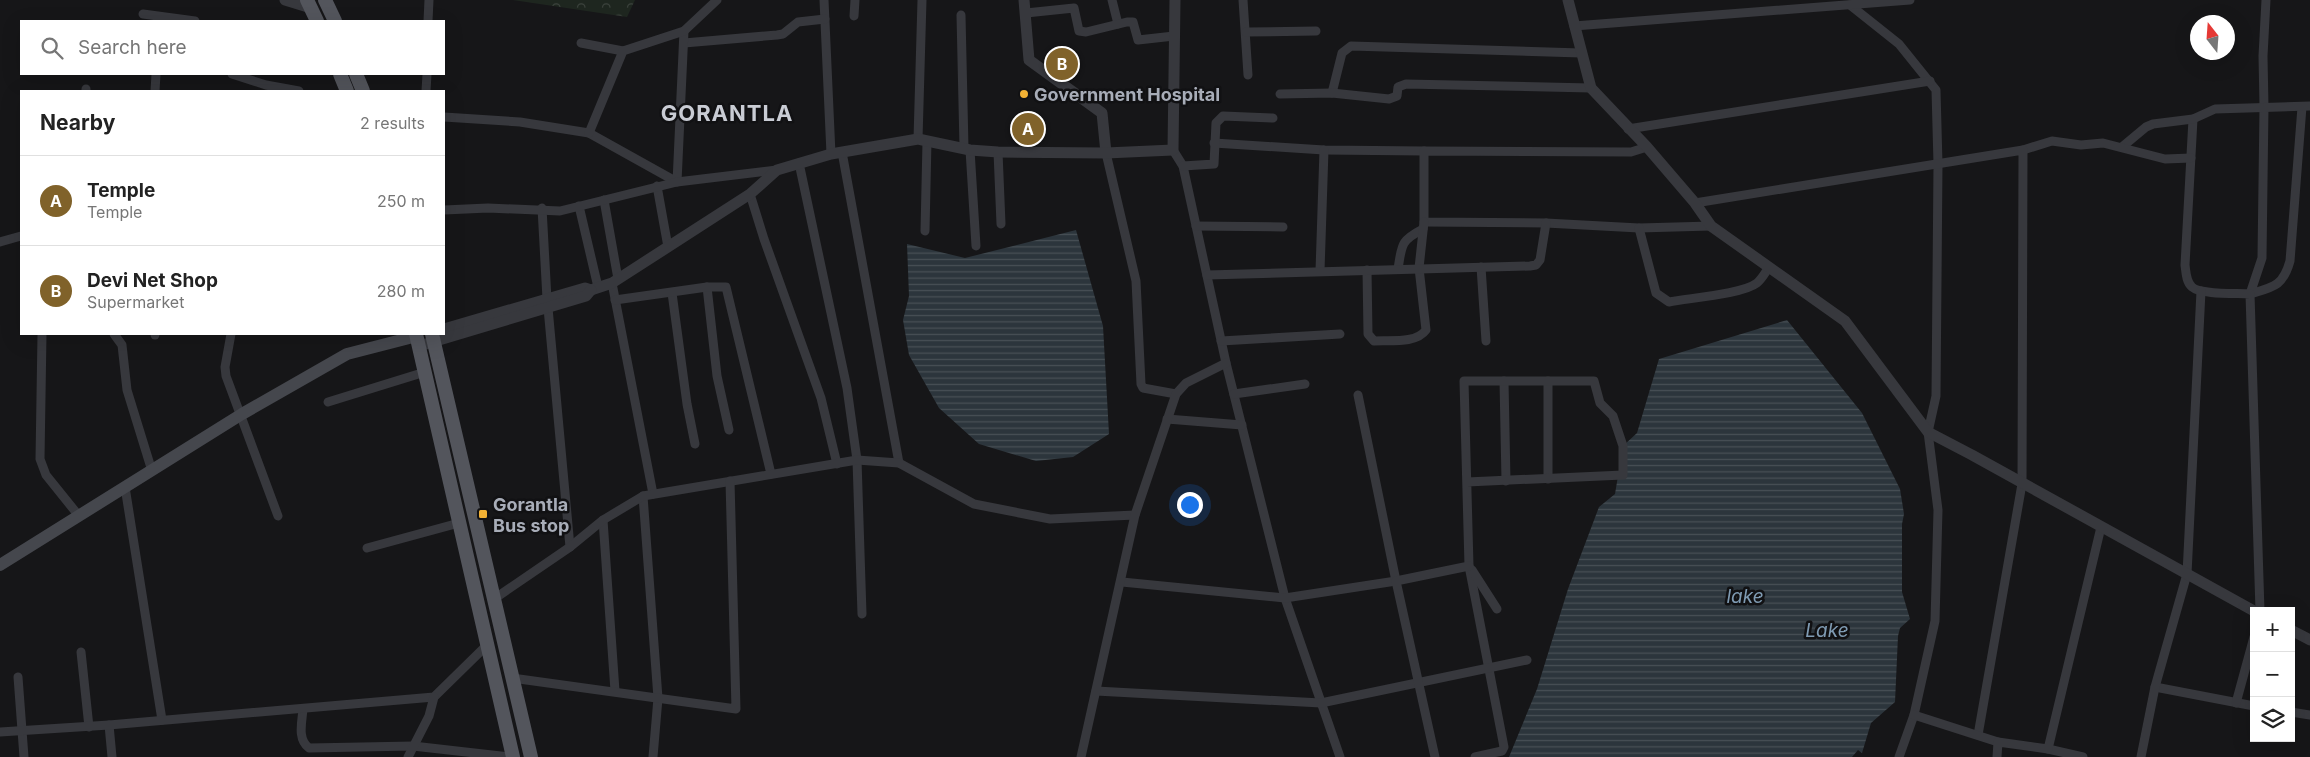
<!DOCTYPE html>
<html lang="en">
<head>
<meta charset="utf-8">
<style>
  :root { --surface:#fff; --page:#f6f6f6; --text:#222; --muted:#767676; --line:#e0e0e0; --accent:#80622a }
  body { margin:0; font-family:Inter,sans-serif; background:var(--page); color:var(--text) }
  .controls { position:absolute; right:15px; bottom:15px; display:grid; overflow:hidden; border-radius:0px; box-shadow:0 5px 20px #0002 }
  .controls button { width:45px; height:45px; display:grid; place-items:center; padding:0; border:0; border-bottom:1px solid var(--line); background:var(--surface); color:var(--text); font:25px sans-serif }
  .compass { position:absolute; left:2190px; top:15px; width:45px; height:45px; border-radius:50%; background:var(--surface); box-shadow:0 5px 20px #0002; rotate:343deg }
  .you { position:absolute; left:1189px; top:504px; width:18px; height:18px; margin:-12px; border:4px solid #fff; border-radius:50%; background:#1a73e8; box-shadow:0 0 0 8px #1a73e833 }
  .badge { display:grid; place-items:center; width:32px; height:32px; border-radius:50%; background:var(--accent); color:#fff; font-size:16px; font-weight:700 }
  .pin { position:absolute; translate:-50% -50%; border:2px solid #fff; box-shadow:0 1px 5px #0006 }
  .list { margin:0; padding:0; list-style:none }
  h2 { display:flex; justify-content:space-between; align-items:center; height:65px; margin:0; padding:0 20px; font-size:21px }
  h2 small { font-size:16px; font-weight:400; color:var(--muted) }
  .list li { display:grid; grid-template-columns:32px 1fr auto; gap:15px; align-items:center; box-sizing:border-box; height:90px; padding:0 20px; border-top:1px solid var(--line) }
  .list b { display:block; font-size:19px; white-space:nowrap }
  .list p { margin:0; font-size:16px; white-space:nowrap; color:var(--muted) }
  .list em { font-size:16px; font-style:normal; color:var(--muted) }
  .icon { flex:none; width:28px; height:28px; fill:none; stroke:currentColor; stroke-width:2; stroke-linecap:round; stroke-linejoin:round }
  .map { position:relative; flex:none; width:2310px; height:757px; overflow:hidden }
  .search { position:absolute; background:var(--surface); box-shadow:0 5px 20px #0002; left:20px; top:20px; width:425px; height:55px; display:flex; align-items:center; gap:12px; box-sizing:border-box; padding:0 18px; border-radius:0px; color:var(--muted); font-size:19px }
  .panel { position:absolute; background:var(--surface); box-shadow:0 5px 20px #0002; left:20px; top:90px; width:425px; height:245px; border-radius:0px }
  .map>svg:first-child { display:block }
  .forest { fill:url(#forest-crowns) }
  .water { fill:url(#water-rules) }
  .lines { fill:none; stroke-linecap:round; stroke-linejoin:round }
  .minor { stroke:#37383d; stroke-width:9 }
  .tertiary { stroke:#37383d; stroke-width:11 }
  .secondary { stroke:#45474d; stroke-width:12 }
  .primary { stroke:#53555c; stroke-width:14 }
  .poi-dot { fill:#f2b134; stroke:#111113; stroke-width:2 }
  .labels { text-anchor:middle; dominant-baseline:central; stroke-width:5; stroke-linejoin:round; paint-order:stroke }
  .poi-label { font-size:18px; font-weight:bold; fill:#a8adb8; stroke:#111113; text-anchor:start }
  .water-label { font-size:19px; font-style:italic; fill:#7f9bb3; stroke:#111113 }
  .district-label { font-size:22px; font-weight:bold; letter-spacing:1px; fill:#c9ccd4; stroke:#111113 }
</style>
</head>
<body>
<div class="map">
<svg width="2310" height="757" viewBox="0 0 2310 757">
  <defs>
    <pattern id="forest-crowns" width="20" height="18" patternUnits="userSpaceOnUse" patternTransform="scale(1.25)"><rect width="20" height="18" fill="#1e261f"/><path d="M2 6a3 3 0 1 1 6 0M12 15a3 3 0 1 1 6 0" fill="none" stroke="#3c433d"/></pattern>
    <pattern id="water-rules" width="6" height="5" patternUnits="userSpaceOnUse" patternTransform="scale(1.25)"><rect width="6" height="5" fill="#2c353c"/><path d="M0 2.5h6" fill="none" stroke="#485056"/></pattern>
  </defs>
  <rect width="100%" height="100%" fill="#161618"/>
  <path class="forest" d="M513 0H635L627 17Z"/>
  <g class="water">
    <path d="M1076 230 1103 326 1109 434 1073 457 1036 461 979 444 939 408 909 355 903 320 909 296 907 244 965 258Z"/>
    <path d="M1787 320 1862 413 1900 489 1904 514 1902 524V592L1910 619 1900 628 1898 636 1895 702 1871 723 1862 753 1858 750 1852 757H1509L1537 689 1568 589 1599 507 1615 494 1623 446 1637 433 1659 359Z"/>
  </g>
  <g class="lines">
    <g class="minor">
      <path d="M824 0 831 154"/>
      <path d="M1112 0 1118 24"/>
      <path d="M1243 0 1248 75"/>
      <path d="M2266 0 2263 56 2264 107 2262 258 2250 294C2274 287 2283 286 2290 261L2302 107"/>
      <path d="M1850 5 1899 44 1936 90 1938 164 1936 396 1928 432 1938 510 1935 621 1914 715 1899 757"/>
      <path d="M1026 13 1074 8 1079 31 1086 32 1127 22H1133L1138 40 1174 36"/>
      <path d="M143 14 195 21"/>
      <path d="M961 15 964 148"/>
      <path d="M854 16 855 0"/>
      <path d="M428 21 429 0"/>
      <path d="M1574 26 1910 0"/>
      <path d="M1246 32 1316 31"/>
      <path d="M581 43 623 51"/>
      <path d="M684 43 777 35 783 34 798 22 825 19"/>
      <path d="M232 74 266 85 299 91"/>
      <path d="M86 91V89"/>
      <path d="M155 91 156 74"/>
      <path d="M426 91 427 74"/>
      <path d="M1332 93 1342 53 1351 46 1581 53"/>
      <path d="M1280 94 1332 93 1389 99 1397 96 1398 87 1406 84 1591 88"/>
      <path d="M444 117 520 122 589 133 677 182 684 31"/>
      <path d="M2193 119 2185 265C2186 272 2186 282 2192 287 2201 295 2237 293 2250 294L2260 611"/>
      <path d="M1628 129 1930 81"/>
      <path d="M589 133 623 51 684 31 717 0"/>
      <path d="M918 139 922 0"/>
      <path d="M1214 143 1324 150 1424 151"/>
      <path d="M1647 147 1631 152 1424 151V222L1546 223 1639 228 1711 226"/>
      <path d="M2122 147 2146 127 2153 124 2193 119 2215 109 2310 106"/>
      <path d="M970 150 976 246"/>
      <path d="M1173 150 1183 166 1226 363 1285 598 1340 757"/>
      <path d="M2023 150 2052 141 2081 145 2103 143 2165 159 2191 158"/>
      <path d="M842 152 899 463"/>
      <path d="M998 152 1001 224"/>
      <path d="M1106 153 1136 281 1141 384 1143 388 1176 394"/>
      <path d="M799 163 847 388 857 460 862 614"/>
      <path d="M1183 166 1214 164 1216 123 1223 116 1273 118"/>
      <path d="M657 186 668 247"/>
      <path d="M750 194 764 239 821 398 837 464"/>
      <path d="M604 200 618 279"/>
      <path d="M1695 203 2023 150 2022 484 1978 735"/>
      <path d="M579 206 598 287"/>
      <path d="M542 208 547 299"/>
      <path d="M444 210 488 208 560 211 677 182 777 170"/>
      <path d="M1196 226 1283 227"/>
      <path d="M1639 228 1656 293 1669 302C1689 298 1743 294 1757 283 1762 279 1765 273 1769 267"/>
      <path d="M925 231 927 141"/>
      <path d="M0 242 21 236"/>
      <path d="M1481 267 1486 341"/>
      <path d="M1398 269C1402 245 1400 241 1423 229"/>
      <path d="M1367 270 1368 334 1374 341C1390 340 1416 344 1426 330L1419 268 1424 222"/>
      <path d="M1320 271 1324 150"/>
      <path d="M1207 275 1530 266 1536 265 1540 260 1546 223"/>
      <path d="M612 283 653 494"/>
      <path d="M707 287 717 376 729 430"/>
      <path d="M672 293 687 404 695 444"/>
      <path d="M615 300 707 287H726L771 474"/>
      <path d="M548 308 570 547"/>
      <path d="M42 334 40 459 46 475 79 516"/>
      <path d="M114 334 122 345 127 390 152 471"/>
      <path d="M155 334V335"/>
      <path d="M231 334 225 367 226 376 278 516"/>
      <path d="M1221 341 1340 334"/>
      <path d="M1504 381 1506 481"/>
      <path d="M1234 394 1305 384"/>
      <path d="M328 402 425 372"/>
      <path d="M1167 419 1242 425"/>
      <path d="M1548 479V381"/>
      <path d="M1467 482 1623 475V446L1613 416 1600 403 1594 381H1464L1469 566 1504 747 1502 751 1475 757"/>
      <path d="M125 487 162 720"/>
      <path d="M643 496 658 698 653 757"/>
      <path d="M603 520 615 691"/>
      <path d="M367 548 459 523"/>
      <path d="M1472 570 1497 609"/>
      <path d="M1122 582 1285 598 1396 581 1358 395"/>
      <path d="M494 599 570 547 603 520 643 496 857 460 899 463 974 504 1050 519 1135 515"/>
      <path d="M81 652 89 727"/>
      <path d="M18 677 24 757"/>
      <path d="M512 678 736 709 730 481"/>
      <path d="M2155 687 2254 706"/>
      <path d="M1096 691 1321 703 1527 660"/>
      <path d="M2236 703 2254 637"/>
      <path d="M303 709C302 722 297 739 309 748L413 746 510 757"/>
      <path d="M2291 712 2310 715"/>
      <path d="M1914 715 1998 742"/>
      <path d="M109 725 112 757"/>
      <path d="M0 732 109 725 434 697 486 646"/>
      <path d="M2048 749 2083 757"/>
      <path d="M408 757 429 716 434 697"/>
      <path d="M1081 757 1135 515 1176 394 1186 383 1226 363"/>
      <path d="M1435 757 1396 581 1469 566"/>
      <path d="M1997 757 1998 742 2048 749 2101 527"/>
      <path d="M2141 757 2155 687 2187 574 2201 291"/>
    </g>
    <g class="tertiary">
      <path d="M285 0 311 8"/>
      <path d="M1024 0 1029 60 1102 113 1106 153"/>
      <path d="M1568 0 1591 88 1647 147 1695 203 1711 226 1845 321 1928 432 1972 455 2254 611"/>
      <path d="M444 329 585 288 591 290 612 283 750 194 777 170 831 154 918 139 970 150 998 152 1106 153 1173 150 1175 0"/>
      <path d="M419 346 586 296 591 290"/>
      <path d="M2291 630 2310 640"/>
    </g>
    <path class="secondary" d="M0 565 242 414 347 354 417 336"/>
    <g class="primary">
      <path d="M307 0 317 21"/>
      <path d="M325 0 335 21"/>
      <path d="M340 74 347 91"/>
      <path d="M356 74 363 91"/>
      <path d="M416 334 513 757"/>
      <path d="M432 334 531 757"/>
    </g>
  </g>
  <g class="poi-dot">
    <circle cx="1024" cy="94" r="5"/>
    <rect x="478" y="509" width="10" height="10" rx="2.5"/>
  </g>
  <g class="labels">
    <g class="poi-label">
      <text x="1034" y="94">Government Hospital</text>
      <text x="493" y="504">Gorantla<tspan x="493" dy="21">Bus stop</tspan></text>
    </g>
    <g class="water-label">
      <text x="1745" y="596">lake</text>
      <text x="1827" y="630">Lake</text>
    </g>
    <g class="district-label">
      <text x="727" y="113">GORANTLA</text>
    </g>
  </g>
</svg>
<div class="controls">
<button>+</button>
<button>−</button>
<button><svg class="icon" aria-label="layers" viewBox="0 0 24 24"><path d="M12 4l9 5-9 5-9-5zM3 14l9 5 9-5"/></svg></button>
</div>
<svg class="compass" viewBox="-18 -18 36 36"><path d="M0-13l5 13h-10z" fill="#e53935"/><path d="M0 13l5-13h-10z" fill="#767676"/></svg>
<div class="you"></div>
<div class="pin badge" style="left:1028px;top:129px">A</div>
<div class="pin badge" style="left:1062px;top:64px">B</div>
<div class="search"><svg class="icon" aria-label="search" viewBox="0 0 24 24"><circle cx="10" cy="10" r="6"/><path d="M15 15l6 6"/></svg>Search here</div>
<section class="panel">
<h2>Nearby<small>2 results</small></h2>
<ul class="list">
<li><span class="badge">A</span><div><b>Temple</b><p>Temple</p></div><em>250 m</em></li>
<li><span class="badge">B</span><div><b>Devi Net Shop</b><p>Supermarket</p></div><em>280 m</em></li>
</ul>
</section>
</div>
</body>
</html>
